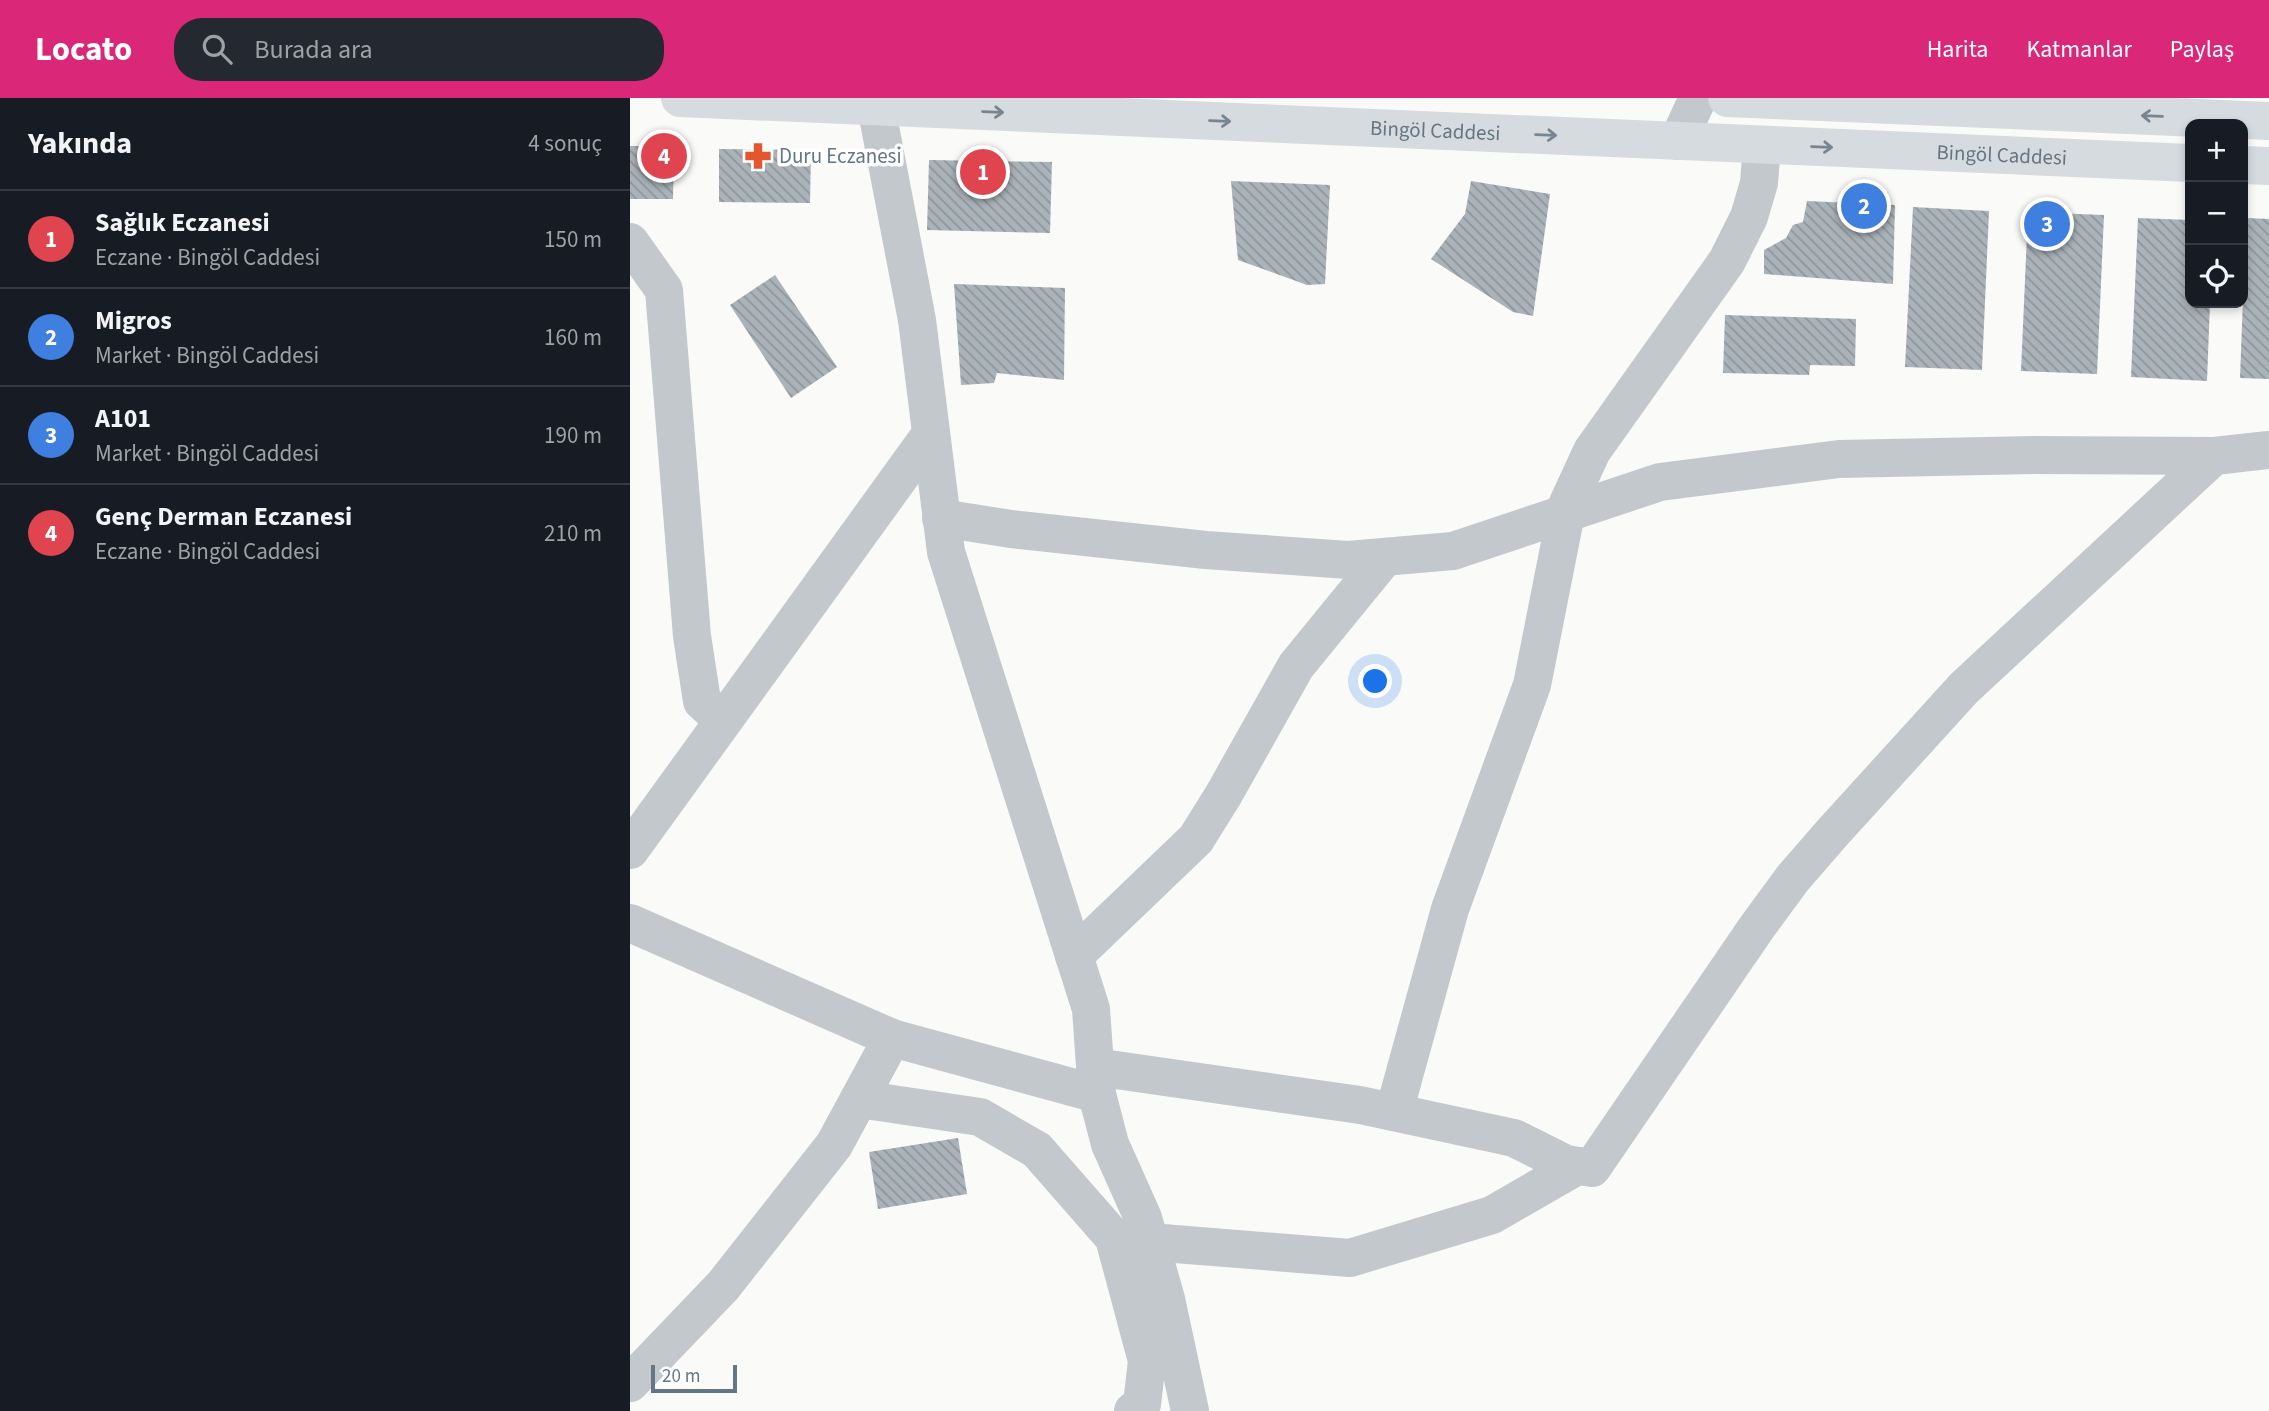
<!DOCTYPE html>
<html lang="tr">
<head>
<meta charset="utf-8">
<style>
  :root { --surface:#171b24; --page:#242831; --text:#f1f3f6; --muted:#9ea1a6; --line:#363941; --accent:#db2777 }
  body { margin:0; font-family:"Source Sans 3",sans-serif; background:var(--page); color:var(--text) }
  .controls { position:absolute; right:21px; top:21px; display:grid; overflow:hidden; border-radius:14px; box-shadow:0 4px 10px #0003 }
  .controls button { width:63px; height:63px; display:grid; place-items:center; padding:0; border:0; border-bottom:2px solid var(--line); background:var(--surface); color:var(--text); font:35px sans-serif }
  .scale { position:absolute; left:21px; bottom:18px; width:86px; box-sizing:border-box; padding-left:7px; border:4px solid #657683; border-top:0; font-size:19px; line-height:24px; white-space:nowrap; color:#657683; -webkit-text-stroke:5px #fff; paint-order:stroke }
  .you { position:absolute; left:746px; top:584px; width:24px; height:24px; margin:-18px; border:5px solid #fff; border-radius:50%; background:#1a73e8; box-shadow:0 0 0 10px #1a73e833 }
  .badge { display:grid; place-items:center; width:46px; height:46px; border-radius:50%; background:var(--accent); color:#fff; font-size:23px; font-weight:700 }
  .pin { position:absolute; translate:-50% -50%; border:4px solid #fff; box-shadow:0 2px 7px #0006 }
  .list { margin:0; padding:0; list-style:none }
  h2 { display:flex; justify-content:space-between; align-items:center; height:91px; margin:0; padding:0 28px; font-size:30px }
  h2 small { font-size:23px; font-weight:400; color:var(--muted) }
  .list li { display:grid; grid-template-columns:46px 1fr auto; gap:21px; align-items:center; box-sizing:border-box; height:98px; padding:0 28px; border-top:2px solid var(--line) }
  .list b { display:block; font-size:26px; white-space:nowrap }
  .list p { margin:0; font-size:23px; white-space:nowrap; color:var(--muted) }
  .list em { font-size:23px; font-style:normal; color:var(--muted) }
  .icon { flex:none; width:38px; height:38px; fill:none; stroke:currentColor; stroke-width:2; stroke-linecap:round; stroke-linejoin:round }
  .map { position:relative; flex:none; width:1639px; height:1313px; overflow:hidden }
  header { display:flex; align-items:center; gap:42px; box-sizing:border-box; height:98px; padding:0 35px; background:var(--accent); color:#fff }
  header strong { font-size:33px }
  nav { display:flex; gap:38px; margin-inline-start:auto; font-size:24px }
  .search { width:490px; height:63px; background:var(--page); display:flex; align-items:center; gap:18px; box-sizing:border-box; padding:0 24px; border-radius:28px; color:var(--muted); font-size:26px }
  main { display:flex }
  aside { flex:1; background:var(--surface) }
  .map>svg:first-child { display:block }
  .building { fill:url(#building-back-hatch) }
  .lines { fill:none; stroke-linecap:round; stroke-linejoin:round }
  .minor { stroke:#c3c8cc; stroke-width:38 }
  .major { stroke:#d6dbdf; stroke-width:38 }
  .oneway { stroke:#768591 }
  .labels { text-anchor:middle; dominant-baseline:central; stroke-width:7; stroke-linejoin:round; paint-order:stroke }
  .street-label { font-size:21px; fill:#657683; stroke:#fff }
  .poi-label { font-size:21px; fill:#657683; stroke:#fff; text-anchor:start }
</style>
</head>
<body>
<header>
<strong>Locato</strong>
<div class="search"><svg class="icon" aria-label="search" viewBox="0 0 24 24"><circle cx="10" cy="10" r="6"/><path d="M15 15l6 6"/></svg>Burada ara</div>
<nav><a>Harita</a><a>Katmanlar</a><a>Paylaş</a></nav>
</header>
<main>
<aside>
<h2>Yakında<small>4 sonuç</small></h2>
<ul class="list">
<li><span class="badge" style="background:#e0444e">1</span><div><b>Sağlık Eczanesi</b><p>Eczane · Bingöl Caddesi</p></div><em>150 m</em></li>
<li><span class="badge" style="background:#3f7fe0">2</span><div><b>Migros</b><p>Market · Bingöl Caddesi</p></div><em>160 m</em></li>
<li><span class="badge" style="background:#3f7fe0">3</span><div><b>A101</b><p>Market · Bingöl Caddesi</p></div><em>190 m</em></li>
<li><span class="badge" style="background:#e0444e">4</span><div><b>Genç Derman Eczanesi</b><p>Eczane · Bingöl Caddesi</p></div><em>210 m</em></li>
</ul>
</aside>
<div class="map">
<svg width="1639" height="1313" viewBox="0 0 1639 1313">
  <defs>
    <pattern id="building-back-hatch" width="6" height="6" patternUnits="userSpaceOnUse" patternTransform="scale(1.75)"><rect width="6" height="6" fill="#aab3b9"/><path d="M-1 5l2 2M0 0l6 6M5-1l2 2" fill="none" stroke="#8e969c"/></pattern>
  </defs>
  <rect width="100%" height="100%" fill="#fafaf8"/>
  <g class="building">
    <path d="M0 48H44L43 101H0Z"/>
    <path d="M89 51 181 52 180 105 89 104Z"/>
    <path d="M299 62 422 64 420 135 297 132Z"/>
    <path d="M601 83 700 87 695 186 677 187 608 162Z"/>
    <path d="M841 83 920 96 903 218 883 214 801 161 835 116Z"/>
    <path d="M1177 103 1265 107 1263 186 1134 176V152L1156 140 1163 127 1173 124Z"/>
    <path d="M1283 109 1359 113 1352 272 1275 269Z"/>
    <path d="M1398 114 1474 117 1467 276 1391 273Z"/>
    <path d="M1508 120 1560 122V205H1580L1577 283 1501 279Z"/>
    <path d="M1616 120 1639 121V281L1610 280Z"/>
    <path d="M145 177 207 269 161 300 100 207Z"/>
    <path d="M324 186 435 190 434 282 367 275 364 285 331 287Z"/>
    <path d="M1095 217 1226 221 1225 268 1180 267 1179 277 1093 275Z"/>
    <path d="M328 1040 337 1096 248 1111 239 1054Z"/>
  </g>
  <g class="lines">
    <g class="minor">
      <path d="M246 8 287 222 316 454 461 911 467 996 480 1046 513 1120 536 1201 560 1313"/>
      <path d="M1048 43 1068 0"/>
      <path d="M0 144 34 192 62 538 72 603 93 623"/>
      <path d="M311 420 381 431 576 452 718 462 823 453 1030 384 1209 361 1405 357 1584 358 1639 352"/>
      <path d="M0 752 301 336"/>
      <path d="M0 825 262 940 467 996"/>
      <path d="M444 858 566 741 594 696 666 568 755 459"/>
      <path d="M465 969 730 1007 884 1040 936 1066 962 1070 1127 829 1163 780 1203 734 1334 590 1584 358"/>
      <path d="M229 1001 350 1019 407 1052 484 1140 517 1263 512 1306 503 1313"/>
      <path d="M764 1014 820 811 902 587 938 405 962 353 1097 163 1119 119 1129 85 1132 47"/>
      <path d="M520 1144 720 1160 862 1117 947 1068"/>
      <path d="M0 1285 93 1188 204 1047 262 940"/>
    </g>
    <g class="major">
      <path id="s1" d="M50 0 1560 65"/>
      <path d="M1097 0 1639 23"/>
      <path d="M1613 67 1639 68"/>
    </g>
  </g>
  <defs><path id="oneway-shaft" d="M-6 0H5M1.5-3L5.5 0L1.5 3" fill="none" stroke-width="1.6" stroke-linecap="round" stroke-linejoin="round" transform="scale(1.75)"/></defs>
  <g class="oneway">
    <use href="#oneway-shaft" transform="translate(363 14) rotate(2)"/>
    <use href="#oneway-shaft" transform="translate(1522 18) rotate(-178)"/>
    <use href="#oneway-shaft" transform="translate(590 23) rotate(2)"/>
    <use href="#oneway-shaft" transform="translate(916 37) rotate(2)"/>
    <use href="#oneway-shaft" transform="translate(1192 49) rotate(2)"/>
  </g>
  <defs>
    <symbol id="pharmacy-bare" viewBox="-9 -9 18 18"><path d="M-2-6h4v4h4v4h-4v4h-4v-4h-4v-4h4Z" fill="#e4572e" stroke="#fff" stroke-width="2.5" paint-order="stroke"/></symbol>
  </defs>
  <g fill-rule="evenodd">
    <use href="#pharmacy-bare" x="109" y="39" width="38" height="38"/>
  </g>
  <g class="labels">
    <g class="street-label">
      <text stroke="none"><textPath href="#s1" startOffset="756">Bingöl Caddesi</textPath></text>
      <text stroke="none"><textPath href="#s1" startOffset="1323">Bingöl Caddesi</textPath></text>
    </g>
    <g class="poi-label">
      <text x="149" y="58">Duru Eczanesi</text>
    </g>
  </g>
</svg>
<div class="controls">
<button>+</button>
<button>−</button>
<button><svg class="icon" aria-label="locate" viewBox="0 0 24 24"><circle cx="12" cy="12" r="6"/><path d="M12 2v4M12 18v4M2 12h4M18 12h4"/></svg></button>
</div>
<div class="scale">20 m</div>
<div class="you"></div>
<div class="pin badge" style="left:353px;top:74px;background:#e0444e">1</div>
<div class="pin badge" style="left:1234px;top:108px;background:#3f7fe0">2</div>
<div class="pin badge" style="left:1417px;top:126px;background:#3f7fe0">3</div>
<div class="pin badge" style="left:34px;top:58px;background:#e0444e">4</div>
</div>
</main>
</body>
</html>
